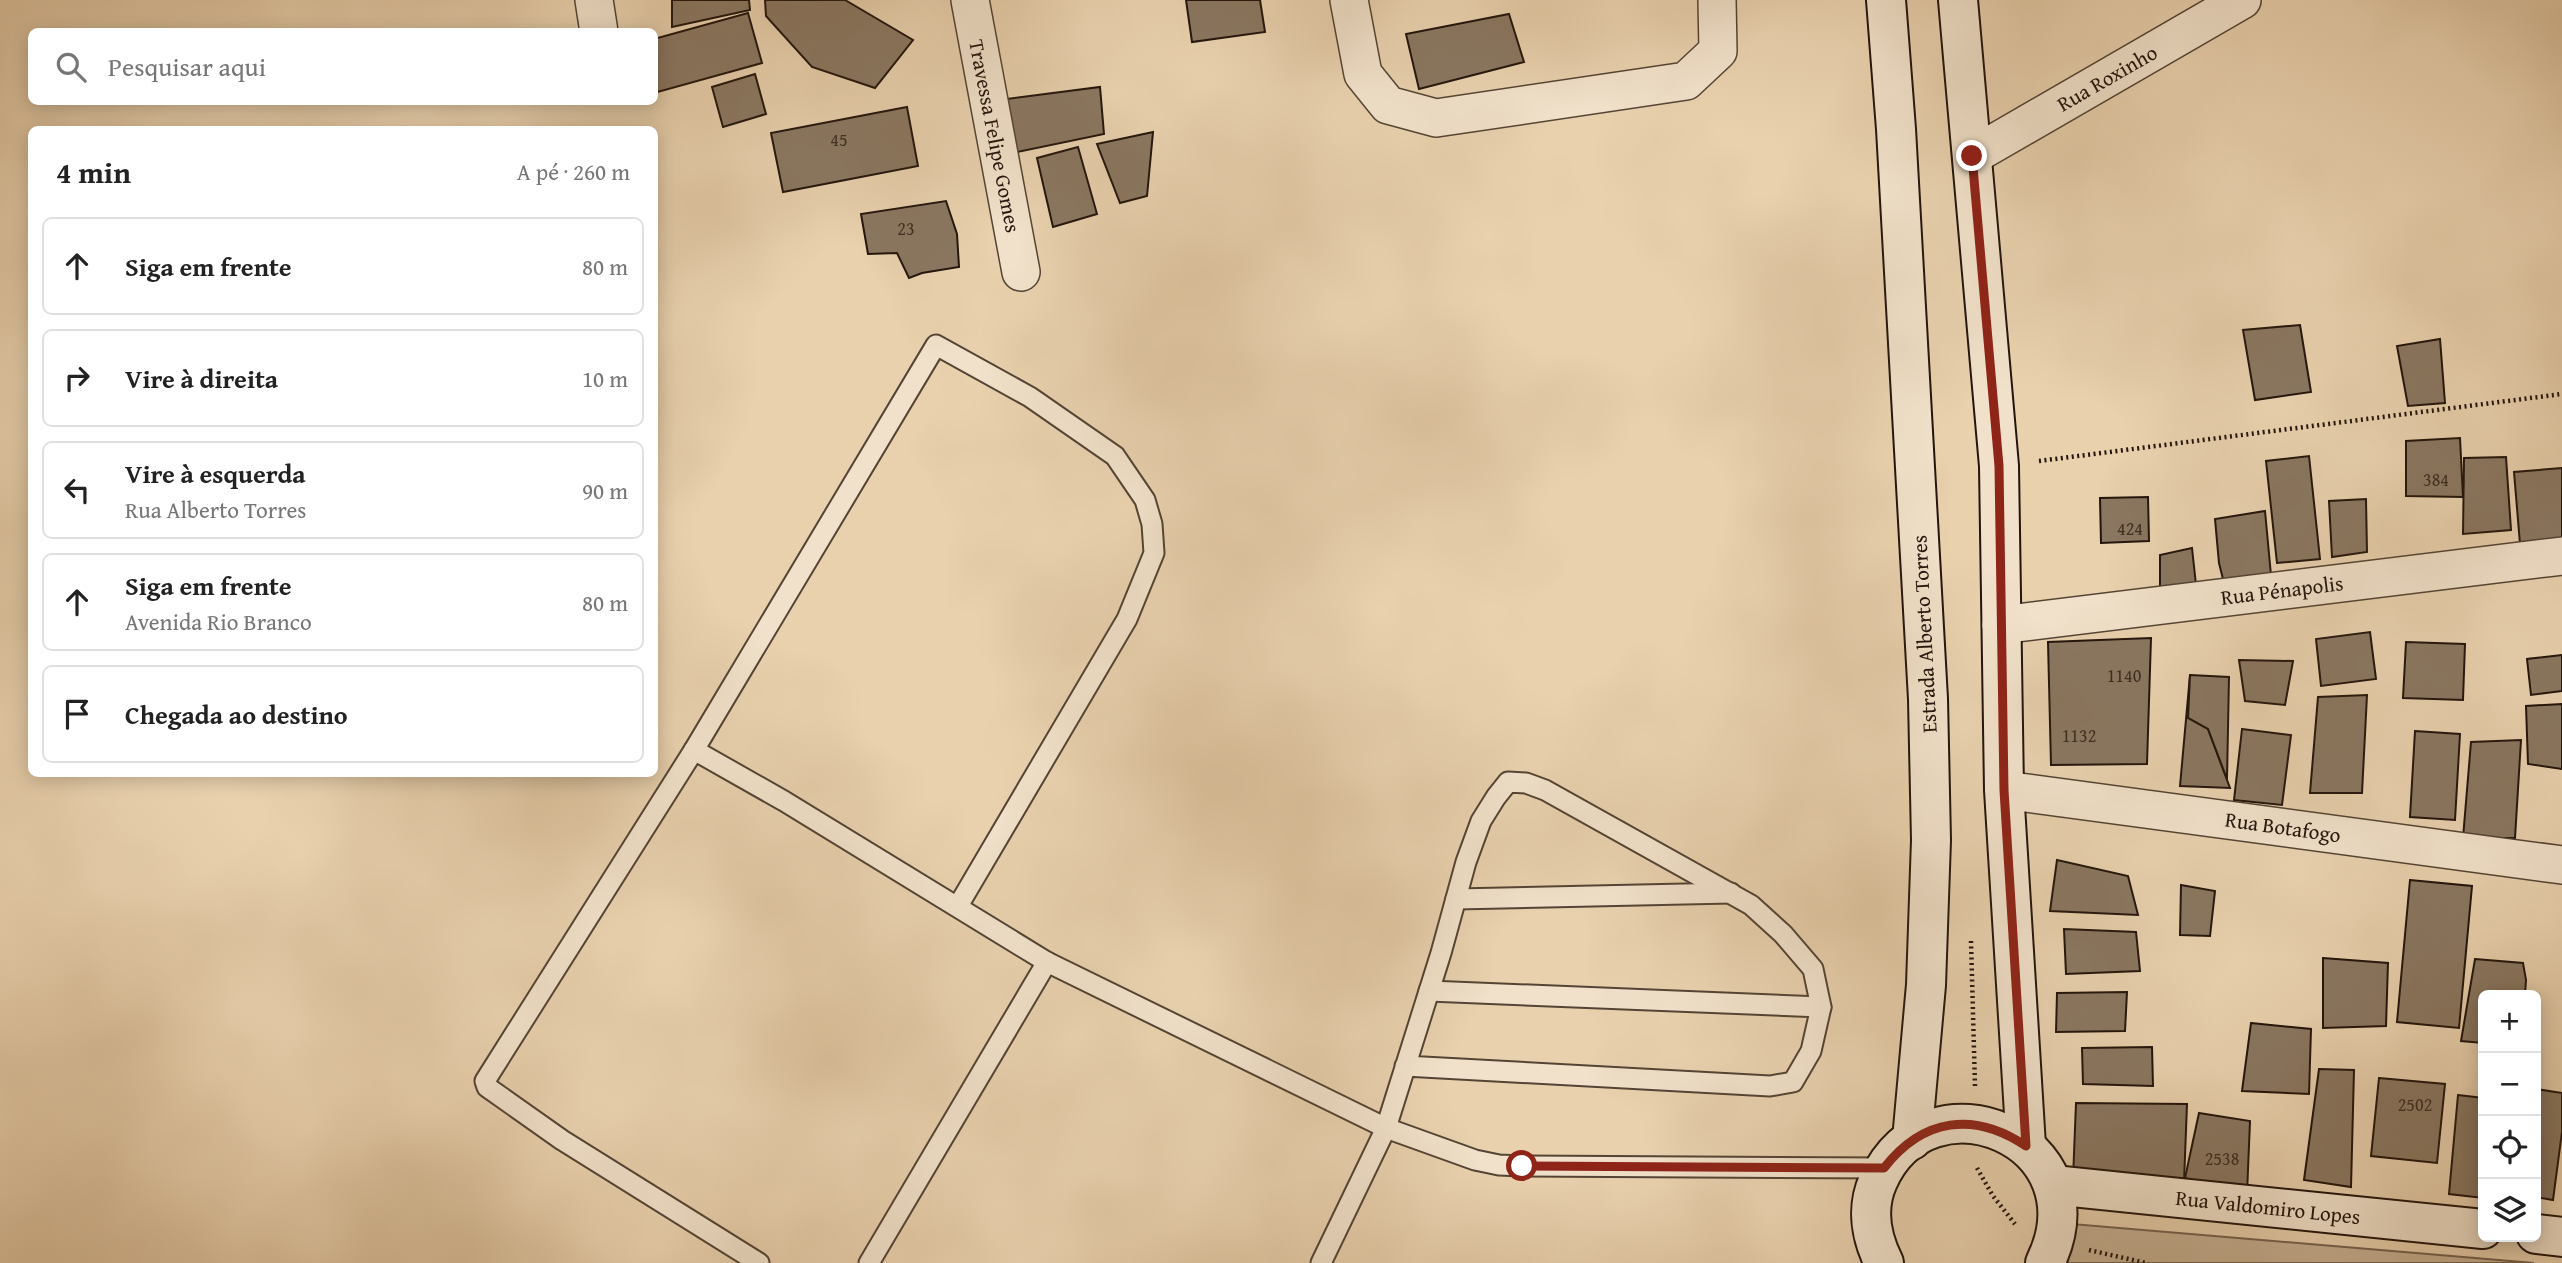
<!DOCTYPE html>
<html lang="pt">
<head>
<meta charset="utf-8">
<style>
  :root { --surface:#fff; --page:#f2f2f2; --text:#222; --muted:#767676; --line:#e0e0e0 }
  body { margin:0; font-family:"Gentium Book Plus",serif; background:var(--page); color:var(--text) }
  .controls { position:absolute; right:21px; bottom:21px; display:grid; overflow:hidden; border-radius:10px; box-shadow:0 4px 18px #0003 }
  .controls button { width:63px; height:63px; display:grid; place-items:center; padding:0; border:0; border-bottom:2px solid var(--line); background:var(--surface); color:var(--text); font:35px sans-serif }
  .stop { position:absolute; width:21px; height:21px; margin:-16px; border:5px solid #8f2418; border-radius:50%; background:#fff }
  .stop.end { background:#8f2418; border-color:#fff; box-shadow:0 2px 7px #0008 }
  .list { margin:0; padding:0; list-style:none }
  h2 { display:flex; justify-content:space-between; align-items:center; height:91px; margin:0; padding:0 28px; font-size:30px }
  h2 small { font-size:23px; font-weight:400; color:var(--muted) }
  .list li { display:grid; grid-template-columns:46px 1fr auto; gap:21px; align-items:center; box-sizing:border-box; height:98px; margin:0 14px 14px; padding:0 14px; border:2px solid var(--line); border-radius:10px }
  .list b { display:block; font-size:26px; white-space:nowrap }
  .list p { margin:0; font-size:23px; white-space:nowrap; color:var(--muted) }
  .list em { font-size:23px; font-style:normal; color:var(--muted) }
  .icon { flex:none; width:38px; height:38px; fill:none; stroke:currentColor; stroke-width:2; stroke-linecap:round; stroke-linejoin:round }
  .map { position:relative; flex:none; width:2562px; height:1263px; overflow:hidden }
  .search { position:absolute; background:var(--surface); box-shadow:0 4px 18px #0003; left:28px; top:28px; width:630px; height:77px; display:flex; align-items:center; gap:18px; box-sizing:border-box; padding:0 24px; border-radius:10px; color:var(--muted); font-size:26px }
  .panel { position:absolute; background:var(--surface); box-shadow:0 4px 18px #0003; left:28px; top:126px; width:630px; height:651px; border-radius:10px }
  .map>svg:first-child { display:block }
  .green { fill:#c7b193; stroke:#756350; stroke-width:2 }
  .building { fill:#8a7761; stroke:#23150d; stroke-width:2 }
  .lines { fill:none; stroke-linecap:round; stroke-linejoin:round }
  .lane-casing { stroke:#544435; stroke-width:23 }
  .street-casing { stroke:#544435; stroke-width:40 }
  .secondary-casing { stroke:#23150d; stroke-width:42 }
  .path { stroke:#23150d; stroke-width:4.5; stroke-dasharray:2 3.5; stroke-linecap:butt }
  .lane { stroke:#f1e1ca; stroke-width:19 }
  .street { stroke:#f1e1ca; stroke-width:37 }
  .secondary { stroke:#f1e1ca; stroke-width:38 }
  .route { stroke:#8f2418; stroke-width:9 }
  .labels { text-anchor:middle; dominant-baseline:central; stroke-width:7; stroke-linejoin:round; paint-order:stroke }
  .number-label { font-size:18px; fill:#3d2e22 }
  .street-label { font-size:21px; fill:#23150d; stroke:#f1e1ca }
</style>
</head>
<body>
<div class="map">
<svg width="2562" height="1263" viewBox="0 0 2562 1263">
  <rect width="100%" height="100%" fill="#e9d1ae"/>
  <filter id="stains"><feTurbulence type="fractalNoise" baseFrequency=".00286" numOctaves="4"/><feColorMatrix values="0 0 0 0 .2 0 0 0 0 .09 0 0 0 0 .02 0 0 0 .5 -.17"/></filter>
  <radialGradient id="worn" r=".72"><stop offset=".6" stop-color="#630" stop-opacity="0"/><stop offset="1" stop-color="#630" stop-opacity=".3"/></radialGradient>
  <path class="green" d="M2072 1224 2534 1263H2063Z"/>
  <g class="building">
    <path d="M672 0H749L750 10 672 27Z"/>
    <path d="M765 0H845L913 40 875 88 812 67 766 16Z"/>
    <path d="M1186 0H1260L1265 32 1192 42Z"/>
    <path d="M748 13 762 63 654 93V39Z"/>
    <path d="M1509 14 1524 62 1419 89 1406 34Z"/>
    <path d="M755 74 766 114 723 127 712 87Z"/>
    <path d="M1100 87 1104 134 1008 154 999 100Z"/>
    <path d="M907 107 918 166 783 192 771 133Z"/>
    <path d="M1153 132 1147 196 1120 203 1097 144Z"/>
    <path d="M1078 147 1097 214 1053 227 1037 158Z"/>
    <path d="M946 201 957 234 959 267 922 273 909 278 897 253 868 254 861 214Z"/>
    <path d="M2300 325 2311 392 2255 400 2243 330Z"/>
    <path d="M2440 339 2445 403 2408 406 2397 346Z"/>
    <path d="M2460 438 2463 497 2406 496V441Z"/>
    <path d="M2309 456 2320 559 2277 563 2266 461Z"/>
    <path d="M2506 457 2511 530 2463 534 2464 458Z"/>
    <path d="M2562 468V540L2520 544 2514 472Z"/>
    <path d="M2148 497 2149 541 2101 543 2100 498Z"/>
    <path d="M2366 499 2367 552 2332 557 2329 501Z"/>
    <path d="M2265 511 2272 586 2226 591 2219 563 2215 519Z"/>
    <path d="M2192 548 2196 585 2160 590V555Z"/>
    <path d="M2370 632 2376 679 2321 686 2316 639Z"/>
    <path d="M2151 638 2147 764 2051 765 2048 642Z"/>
    <path d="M2406 642 2465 644 2463 700 2403 698Z"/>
    <path d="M2562 655V691L2531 695 2527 659Z"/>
    <path d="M2239 660 2293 661 2285 705 2245 701Z"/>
    <path d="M2190 675 2208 729 2230 788 2180 786Z"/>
    <path d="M2190 675 2229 677 2227 779 2208 729 2188 718Z"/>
    <path d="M2367 695 2362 793H2310L2318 697Z"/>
    <path d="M2562 704V769L2528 764 2526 706Z"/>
    <path d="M2242 729 2291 735 2282 805 2234 800Z"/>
    <path d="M2415 731 2460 734 2455 820 2410 817Z"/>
    <path d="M2521 740 2515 838H2463L2471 742Z"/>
    <path d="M2057 860 2128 876 2138 915 2050 911Z"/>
    <path d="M2410 880 2472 886 2459 1028 2397 1022Z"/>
    <path d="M2181 885 2215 891 2210 936 2180 935Z"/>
    <path d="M2064 929 2136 932 2140 971 2066 974Z"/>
    <path d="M2323 958 2388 963 2386 1026 2323 1028Z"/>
    <path d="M2475 959 2523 963 2526 980 2525 995H2483V1043L2461 1041Z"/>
    <path d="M2127 992 2125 1031 2056 1032 2057 993Z"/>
    <path d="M2251 1023 2311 1029 2309 1094 2242 1091Z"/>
    <path d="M2152 1047 2153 1086 2083 1084 2082 1048Z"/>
    <path d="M2319 1069 2354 1070 2351 1187 2304 1180Z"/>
    <path d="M2379 1078 2445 1084 2437 1163 2371 1156Z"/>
    <path d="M2536 1089 2562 1093V1132L2553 1200 2536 1197Z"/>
    <path d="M2458 1095 2483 1098V1198L2449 1194Z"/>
    <path d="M2076 1103 2187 1104 2184 1182 2073 1179Z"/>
    <path d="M2199 1113 2250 1121 2247 1194 2185 1178Z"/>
  </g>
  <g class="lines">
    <defs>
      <g id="lane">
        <path d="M694 750 784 801 1047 962 1386 1128 1475 1160 1499 1165 1522 1166 1884 1168"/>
        <path d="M1456 899 1731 893"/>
        <path d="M1429 991 1821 1007"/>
        <path d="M759 1263 562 1140 487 1087 485 1081 694 750 936 345 1030 397 1115 456 1145 500 1152 524 1154 553 1127 619 958 906"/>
        <path d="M869 1263 1047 962"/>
        <path d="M1321 1263 1386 1128 1441 953 1466 862 1481 821 1496 797 1508 782 1526 783 1545 790 1751 905 1783 934 1813 969 1821 1007 1811 1051 1793 1082 1770 1086 1405 1066"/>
      </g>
      <g id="street">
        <path d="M594 0 599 32"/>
        <path d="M970 0 1021 272"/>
        <path d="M1349 0 1363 74 1388 105 1436 118 1686 81 1718 51 1717 0"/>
        <path d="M1972 156 2242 0"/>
        <path d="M2001 625 2562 556"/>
        <path d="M2004 790 2562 865"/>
      </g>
      <g id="secondary">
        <path d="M1886 0 1896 129 1928 699 1931 840 1926 985 1912 1140"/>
        <path d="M1958 0 1999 466 2004 790 2026 1146"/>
        <path d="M2053 1185 2483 1229"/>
        <path d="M2536 1234 2562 1237"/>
        <path d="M1884 1263C1871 1237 1866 1208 1878 1181 1929 1066 2105 1140 2045 1263"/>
      </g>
    </defs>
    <use href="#lane" class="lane-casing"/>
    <use href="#street" class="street-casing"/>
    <use href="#secondary" class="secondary-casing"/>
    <g class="path">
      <path d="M2039 461 2562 394"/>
      <path d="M1971 941 1975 1086"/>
      <path d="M1977 1168 1993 1196 2015 1224"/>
      <path d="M2089 1250 2146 1263"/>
    </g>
    <use href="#lane" class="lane"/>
    <use href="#street" class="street"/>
    <use href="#secondary" class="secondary"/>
  </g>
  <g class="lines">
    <path class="route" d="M1522 1166 1884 1168C1923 1118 1974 1111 2026 1146L2004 790 1999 466 1972 156"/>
  </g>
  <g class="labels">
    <g class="number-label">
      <text x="839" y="139">45</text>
      <text x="906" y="228">23</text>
      <text x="2436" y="479">384</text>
      <text x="2130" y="528">424</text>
      <text x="2124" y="675">1140</text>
      <text x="2079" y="735">1132</text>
      <text x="2415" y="1104">2502</text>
      <text x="2222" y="1158">2538</text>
    </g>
    <g class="street-label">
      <text transform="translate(2107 78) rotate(-30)">Rua Roxinho</text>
      <text transform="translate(995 136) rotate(79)">Travessa Felipe Gomes</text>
      <text transform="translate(2282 590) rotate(-7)">Rua Pénapolis</text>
      <text transform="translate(1924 634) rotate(-93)">Estrada Alberto Torres</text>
      <text transform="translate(2283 827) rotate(8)">Rua Botafogo</text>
      <text transform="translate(2268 1207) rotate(6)">Rua Valdomiro Lopes</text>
    </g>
  </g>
  <rect width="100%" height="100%" filter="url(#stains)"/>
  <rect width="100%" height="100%" fill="url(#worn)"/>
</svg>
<div class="controls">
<button>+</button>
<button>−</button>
<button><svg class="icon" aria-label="locate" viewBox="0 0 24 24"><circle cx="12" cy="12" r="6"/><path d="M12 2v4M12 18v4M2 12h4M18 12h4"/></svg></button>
<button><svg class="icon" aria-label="layers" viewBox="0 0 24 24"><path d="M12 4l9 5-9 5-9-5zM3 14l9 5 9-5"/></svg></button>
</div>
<div class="stop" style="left:1522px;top:1166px"></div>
<div class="stop end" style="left:1972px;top:156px"></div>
<div class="search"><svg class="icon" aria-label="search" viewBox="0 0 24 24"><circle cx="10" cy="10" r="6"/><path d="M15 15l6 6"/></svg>Pesquisar aqui</div>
<section class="panel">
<h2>4 min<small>A pé · 260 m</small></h2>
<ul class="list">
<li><svg class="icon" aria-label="ahead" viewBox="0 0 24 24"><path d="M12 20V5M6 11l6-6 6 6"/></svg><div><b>Siga em frente</b></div><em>80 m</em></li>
<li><svg class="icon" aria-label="right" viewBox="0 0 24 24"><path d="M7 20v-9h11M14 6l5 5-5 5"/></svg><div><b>Vire à direita</b></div><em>10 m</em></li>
<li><svg class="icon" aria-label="left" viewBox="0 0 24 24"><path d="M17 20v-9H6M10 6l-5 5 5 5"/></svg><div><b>Vire à esquerda</b><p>Rua Alberto Torres</p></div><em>90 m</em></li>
<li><svg class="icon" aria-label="ahead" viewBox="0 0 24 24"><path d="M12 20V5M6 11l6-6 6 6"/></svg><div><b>Siga em frente</b><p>Avenida Rio Branco</p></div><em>80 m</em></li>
<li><svg class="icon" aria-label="arrive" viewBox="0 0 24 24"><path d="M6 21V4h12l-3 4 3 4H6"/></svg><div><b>Chegada ao destino</b></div></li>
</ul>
</section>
</div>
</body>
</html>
